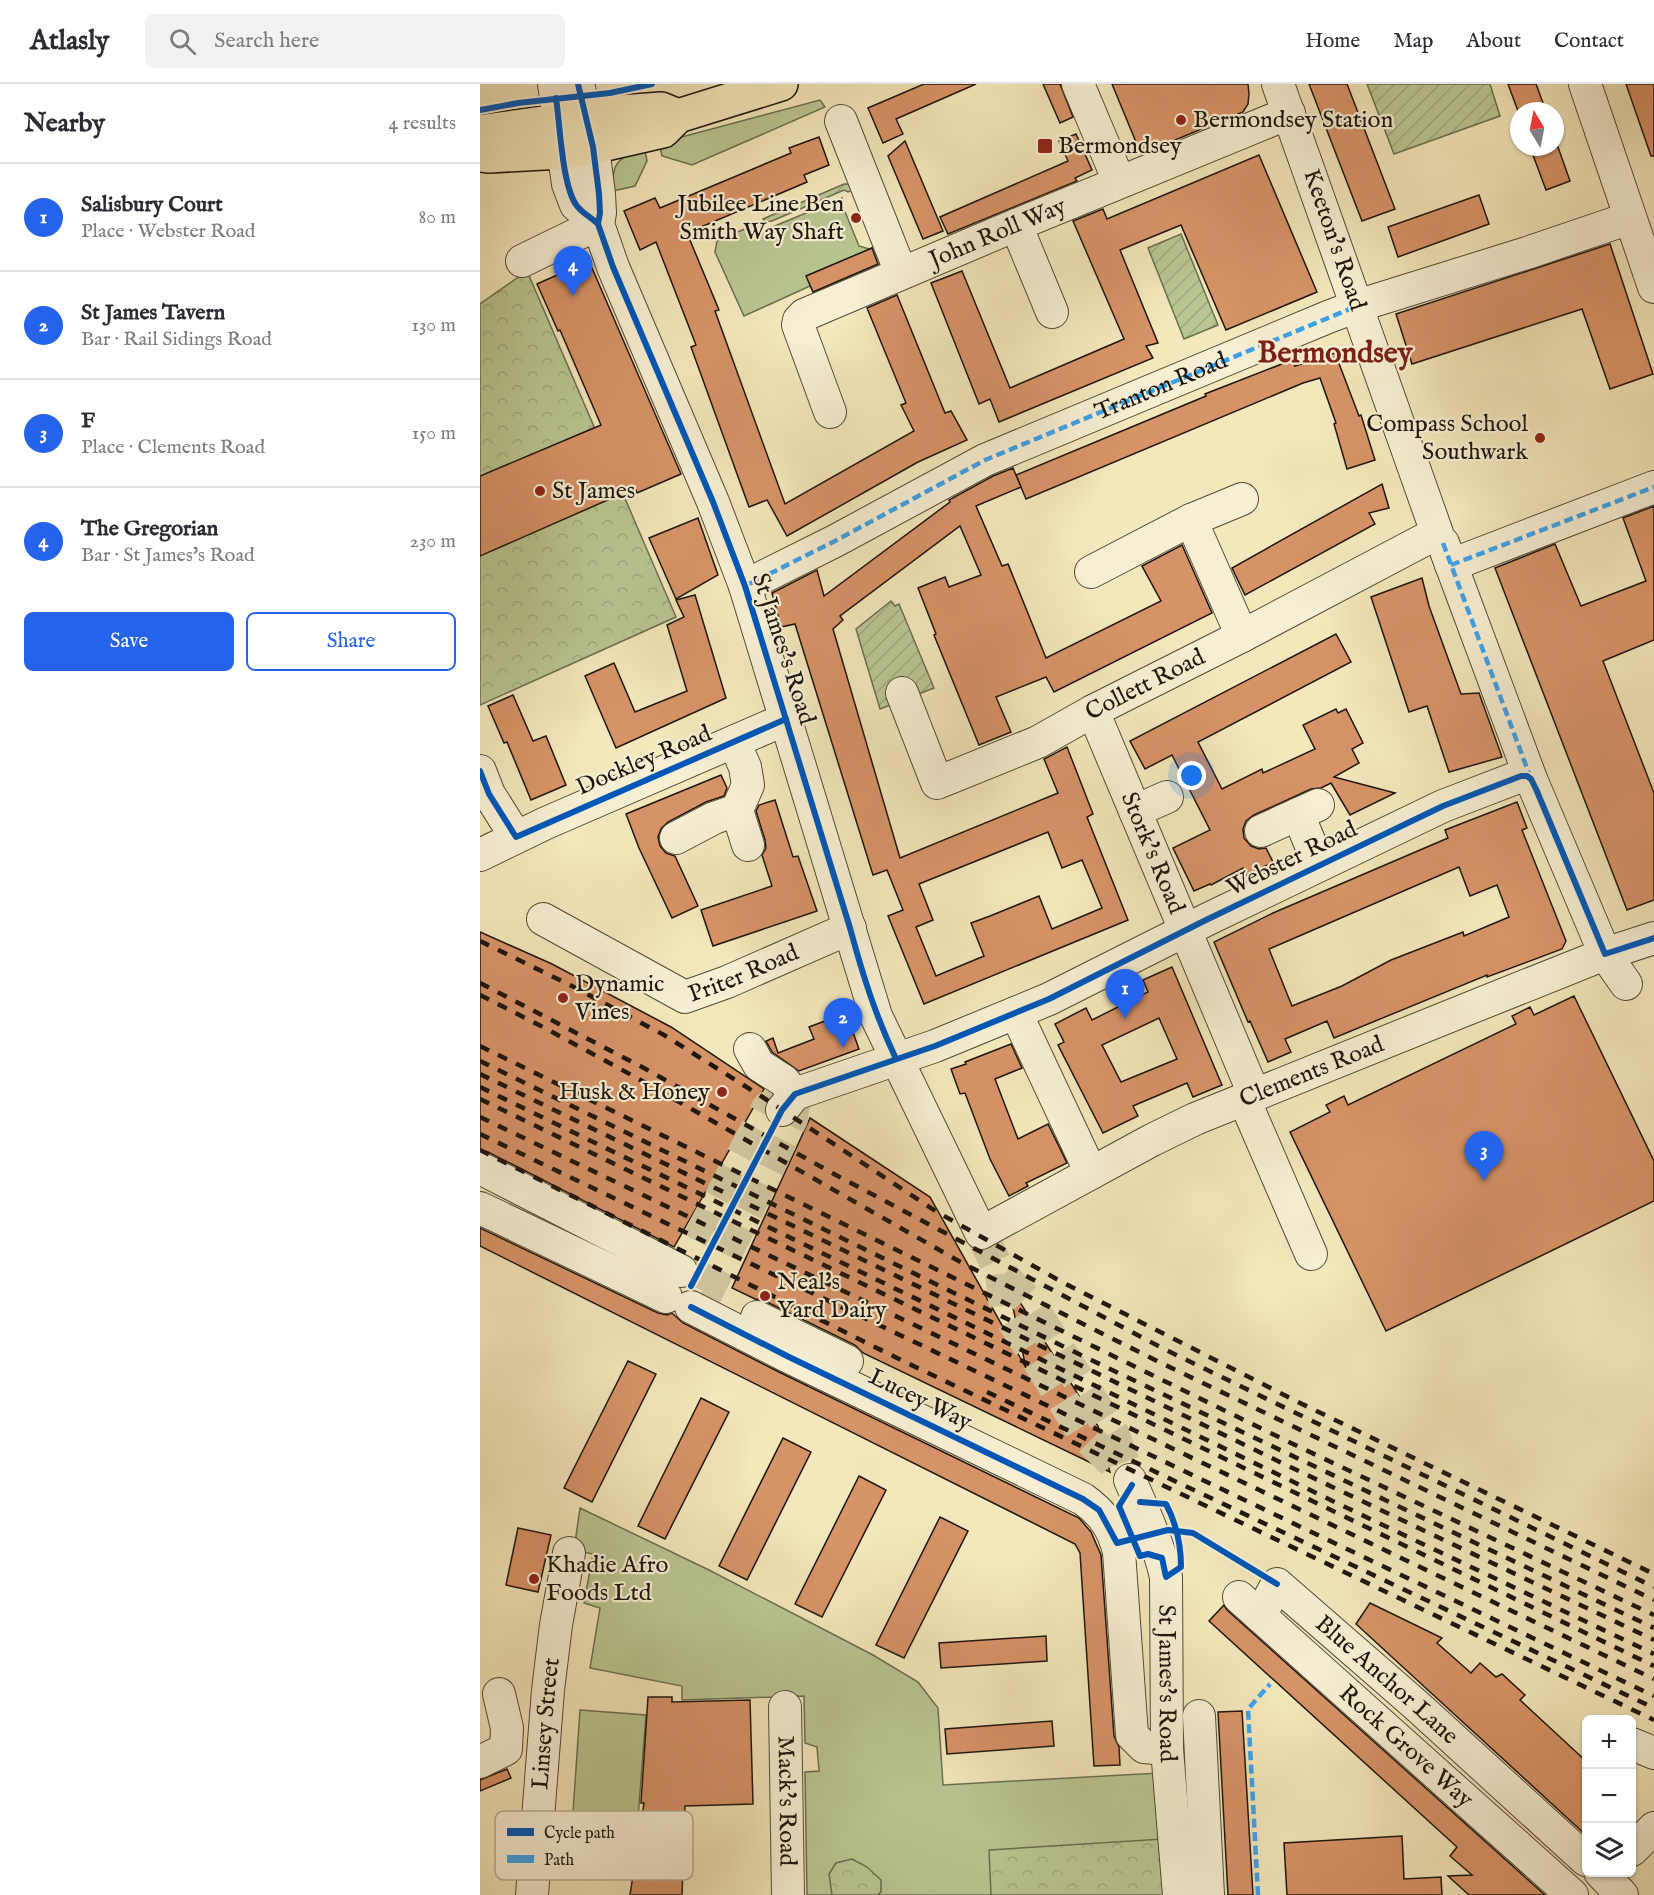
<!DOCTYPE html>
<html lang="en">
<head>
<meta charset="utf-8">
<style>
  :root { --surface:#fff; --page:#f2f2f3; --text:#2b2b33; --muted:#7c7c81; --line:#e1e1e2; --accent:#2563eb }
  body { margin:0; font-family:"IM FELL English",serif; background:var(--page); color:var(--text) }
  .controls { position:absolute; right:18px; bottom:18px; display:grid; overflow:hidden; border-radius:9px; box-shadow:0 2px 4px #0004 }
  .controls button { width:54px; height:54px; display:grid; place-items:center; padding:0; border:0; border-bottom:2px solid var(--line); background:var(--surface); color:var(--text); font:30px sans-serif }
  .compass { position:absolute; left:1030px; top:18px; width:54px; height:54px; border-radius:50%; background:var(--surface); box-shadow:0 2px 4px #0004; rotate:350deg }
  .you { position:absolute; left:712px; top:692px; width:21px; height:21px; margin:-15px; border:4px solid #fff; border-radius:50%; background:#1a73e8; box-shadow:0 0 0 9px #1a73e833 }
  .badge { display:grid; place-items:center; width:39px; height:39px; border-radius:50%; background:var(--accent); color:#fff; font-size:20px; font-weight:700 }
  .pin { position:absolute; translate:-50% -50px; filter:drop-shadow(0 2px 3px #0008) }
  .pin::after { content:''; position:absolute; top:32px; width:21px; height:18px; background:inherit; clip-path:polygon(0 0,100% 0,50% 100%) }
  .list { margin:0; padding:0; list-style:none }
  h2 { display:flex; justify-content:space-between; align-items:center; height:78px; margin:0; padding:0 24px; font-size:26px }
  h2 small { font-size:20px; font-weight:400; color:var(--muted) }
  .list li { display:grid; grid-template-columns:39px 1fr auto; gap:18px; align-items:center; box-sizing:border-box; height:108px; padding:0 24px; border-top:2px solid var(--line) }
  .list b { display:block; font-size:22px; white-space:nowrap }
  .list p { margin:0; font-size:20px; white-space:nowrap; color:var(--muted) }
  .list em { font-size:20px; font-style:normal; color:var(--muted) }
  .actions { display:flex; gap:12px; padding:18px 24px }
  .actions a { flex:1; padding:14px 0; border:2px solid var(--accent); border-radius:9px; text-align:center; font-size:21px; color:var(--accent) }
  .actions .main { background:var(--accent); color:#fff }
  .icon { flex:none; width:33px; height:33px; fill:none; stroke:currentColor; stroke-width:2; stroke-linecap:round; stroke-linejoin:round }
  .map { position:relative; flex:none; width:1174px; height:1811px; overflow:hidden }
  header { display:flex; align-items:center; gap:36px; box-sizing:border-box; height:84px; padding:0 30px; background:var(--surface); border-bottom:2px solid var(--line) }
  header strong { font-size:28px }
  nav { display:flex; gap:33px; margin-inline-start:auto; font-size:21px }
  .search { width:420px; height:54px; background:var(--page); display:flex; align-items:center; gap:15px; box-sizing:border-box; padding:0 21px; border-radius:9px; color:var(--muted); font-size:22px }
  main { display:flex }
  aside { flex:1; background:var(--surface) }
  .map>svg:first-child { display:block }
  .grass { fill:#b9c692; stroke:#6b6e50; stroke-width:1.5 }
  .forest { fill:url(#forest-crowns); stroke:#6b6e50; stroke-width:1.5 }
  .garden { fill:url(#garden-furrows); stroke:#6b6e50; stroke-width:1.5 }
  .building { fill:#d79368; stroke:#1d150d; stroke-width:1.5; fill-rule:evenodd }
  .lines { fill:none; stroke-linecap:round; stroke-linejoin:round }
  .minor-tunnel { stroke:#d3c8a1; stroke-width:32; stroke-dasharray:32 16; stroke-linecap:butt }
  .minor-casing { stroke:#524a38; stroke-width:34 }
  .major-casing { stroke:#1d150d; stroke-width:36 }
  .minor { stroke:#f7efd3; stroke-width:32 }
  .major { stroke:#f3e7bb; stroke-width:33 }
  .rail { stroke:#1d150d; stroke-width:4.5; stroke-dasharray:10 10; stroke-linecap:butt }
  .quiet { stroke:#3da2e9; stroke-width:4.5; stroke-dasharray:9 4.5; stroke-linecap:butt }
  .cycleway-casing { stroke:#f7efd3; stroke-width:10 }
  .cycleway { stroke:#0057b8; stroke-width:6 }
  .poi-dot { fill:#8f2418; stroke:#f7efd3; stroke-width:2 }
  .labels { text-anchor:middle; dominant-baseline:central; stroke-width:4.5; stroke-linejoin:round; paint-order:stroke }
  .poi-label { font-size:24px; fill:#1d150d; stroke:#f7efd3; text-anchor:start }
  .street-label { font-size:24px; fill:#1d150d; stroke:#f7efd3 }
  .district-label { font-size:30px; font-weight:bold; fill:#7a1f14; stroke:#f7efd3 }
  .key { fill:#f7efd3; stroke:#b6ae98; stroke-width:1.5 }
  .key-label { font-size:16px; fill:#1d150d }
</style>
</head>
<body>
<header>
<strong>Atlasly</strong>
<div class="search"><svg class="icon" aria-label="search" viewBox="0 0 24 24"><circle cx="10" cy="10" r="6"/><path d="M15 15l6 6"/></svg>Search here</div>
<nav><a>Home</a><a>Map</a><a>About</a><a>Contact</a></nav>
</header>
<main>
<aside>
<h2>Nearby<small>4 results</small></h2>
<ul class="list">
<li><span class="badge">1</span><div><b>Salisbury Court</b><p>Place · Webster Road</p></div><em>80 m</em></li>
<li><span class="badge">2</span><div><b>St James Tavern</b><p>Bar · Rail Sidings Road</p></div><em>130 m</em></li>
<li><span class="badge">3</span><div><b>F</b><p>Place · Clements Road</p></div><em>150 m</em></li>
<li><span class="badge">4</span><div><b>The Gregorian</b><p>Bar · St James's Road</p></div><em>230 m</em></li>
</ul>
<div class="actions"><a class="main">Save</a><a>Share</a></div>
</aside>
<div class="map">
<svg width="1174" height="1811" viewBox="0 0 1174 1811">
  <defs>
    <pattern id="forest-crowns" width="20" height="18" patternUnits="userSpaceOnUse" patternTransform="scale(1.5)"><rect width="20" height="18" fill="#b9c692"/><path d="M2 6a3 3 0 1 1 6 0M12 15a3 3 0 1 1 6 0" fill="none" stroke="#9fa97d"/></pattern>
    <pattern id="garden-furrows" width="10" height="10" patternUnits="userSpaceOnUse" patternTransform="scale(1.5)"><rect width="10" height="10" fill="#b9c692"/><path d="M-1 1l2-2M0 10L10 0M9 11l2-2" fill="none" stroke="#9fa97d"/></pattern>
  </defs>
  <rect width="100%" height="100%" fill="#f3e7bb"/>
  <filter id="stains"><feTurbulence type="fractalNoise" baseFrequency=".00333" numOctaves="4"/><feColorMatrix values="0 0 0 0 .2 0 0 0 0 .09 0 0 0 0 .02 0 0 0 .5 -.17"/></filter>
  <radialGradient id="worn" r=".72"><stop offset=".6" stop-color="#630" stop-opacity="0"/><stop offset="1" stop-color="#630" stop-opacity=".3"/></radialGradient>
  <g class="grass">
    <path d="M340 16 345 23 212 81 182 72 179 59Z"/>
    <path d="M164 62 167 77 155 102 133 107C131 76 139 76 164 62Z"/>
    <path d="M362 114 361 118 379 162 389 165 396 162 403 180 334 209 330 202 264 232 235 168 237 157 242 154 270 143 282 147 290 144Z"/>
    <path d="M100 1424 229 1486 393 1571 438 1598 458 1624 463 1701 679 1689 684 1811H327L325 1688 339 1687 337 1663 325 1659 324 1612 202 1616V1602L110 1584 120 1524 104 1519 113 1470 94 1466Z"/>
    <path d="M100 1626 166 1631 157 1747 92 1743Z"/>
  </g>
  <g class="forest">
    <path d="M47 187 196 533 0 621V220Z"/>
    <path d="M683 1755 684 1811H511L509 1766Z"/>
    <path d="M372 1775 387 1783 401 1796V1808L397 1811H352L349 1790 356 1779Z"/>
  </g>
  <g class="garden">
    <path d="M887 0H1010L1020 32 914 70Z"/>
    <path d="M364 100H368L373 106 368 108 364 106 292 137 285 138 283 135Z"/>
    <path d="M701 150 738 241 704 255 668 164Z"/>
    <path d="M411 517 415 522 419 520 454 604 400 625 376 545Z"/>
  </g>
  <g class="building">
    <path d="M444 0H496L416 35 423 50 403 59 388 24Z"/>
    <path d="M563 0H580L593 33 580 39Z"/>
    <path d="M632 0H768L769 10 768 20 763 28 661 70Z"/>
    <path d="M829 0H867L915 125 882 137Z"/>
    <path d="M1028 0H1056L1066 27H1038Z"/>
    <path d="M1146 0H1174V72H1171Z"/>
    <path d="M596 50 612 86 595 94 597 97 468 150 460 133 588 77 579 57Z"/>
    <path d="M339 53 349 81 324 91 327 98 207 149 239 226 235 227 305 420 434 347 421 321 426 319 387 224 417 211 465 329 471 327 487 356 438 378 307 452 287 416 269 423 211 263 216 261 176 158 160 166 144 127 175 114 180 124 311 69 309 64Z"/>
    <path d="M425 57 463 147 443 155 408 72Z"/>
    <path d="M1050 63H1078L1090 97 1066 106Z"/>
    <path d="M779 71 837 208 746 246 701 141 640 166 678 259 666 262 673 274 519 338 510 315 499 320 451 199 482 187 530 304 644 255 593 137 623 125 627 135Z"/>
    <path d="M999 111 1009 140 918 173 908 143Z"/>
    <path d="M1130 160 1173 290 1130 305 1102 225 932 280 916 230Z"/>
    <path d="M392 164 398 180 333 208 326 192Z"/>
    <path d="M109 177 201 390 157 409 155 404 0 472V392L121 341 80 246 78 247 57 200Z"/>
    <path d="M855 269 879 332 881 331 895 376 867 385 854 340 856 339 840 294 823 299 546 415 536 391 726 312 725 310 812 276 815 282Z"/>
    <path d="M533 384 541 403 496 422 522 482 528 480 566 574 681 517 662 482 702 461 732 529 574 608 566 593 516 613 531 648 499 661 454 551 456 550 438 504 465 493 469 503 501 491 480 442 360 532 363 536 353 545 420 774 578 709 564 675 587 663 613 730 607 733 648 836 444 920 408 832 423 826 407 786 393 791 315 540 301 543 292 509 337 486 344 512 470 418 469 416 513 392ZM568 748 582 784 602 776 622 824 572 845 559 812 510 832 491 839 504 872 456 892 436 843 453 836 439 800Z"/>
    <path d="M902 400 909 424 889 429 895 440 765 511 752 484Z"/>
    <path d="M1174 422V556L1123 577 1174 709V816L1147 826 1015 484 1075 460 1101 522 1166 497 1143 434Z"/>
    <path d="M218 434 238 491 196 515 169 454Z"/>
    <path d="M942 494 949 522 981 610 999 609 1022 673 969 688 947 622 929 628 891 513Z"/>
    <path d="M215 511 246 614 136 664 105 592 134 579 155 628 207 607 187 541 204 533 196 516Z"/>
    <path d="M856 550 871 578 718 658 742 705 782 685 783 689 835 665 823 641 856 625 858 629 866 625 883 659 872 665 879 679 854 693 915 709 870 731 851 699 841 704 831 705 774 731 766 737 763 745 764 754 771 762 779 765 786 764 793 778 766 792 763 784 731 801 730 800 714 807 693 764 730 746 692 671 665 685 650 657Z"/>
    <path d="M33 611 53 657 66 652 86 701 51 716 27 658 24 659 8 622Z"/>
    <path d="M241 691 247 704 244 712 226 718 188 738 181 745 178 753 180 762 186 769 195 772 218 822 192 834 159 764 146 730Z"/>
    <path d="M295 716 313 773 318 772 337 827 233 862 221 826 292 802 282 771 286 764 285 756 276 727 279 721Z"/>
    <path d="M1037 718 1047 744 1042 746 1086 857 1082 865 1007 893V891L854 954 847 937 805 955 811 968 788 978 770 937 768 938 734 858 793 829 968 754 965 746ZM979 783 990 812 1017 801 1029 833 984 852 983 848 911 876 862 902 812 922 789 865Z"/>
    <path d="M0 848 72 880 191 943 284 1005 194 1163 8 1068 0 1066Z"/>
    <path d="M692 883 742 1001 713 1013 707 999 653 1022 658 1032 623 1049 578 961 584 958 575 940 606 924 612 936 668 908 663 896ZM679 934 697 975 641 998 622 961Z"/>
    <path d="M1094 912 1174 1077V1117L906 1247 810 1048 850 1028 846 1021 864 1012 868 1021 1036 940 1032 932 1050 923 1054 931Z"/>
    <path d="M366 929 379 965 319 987 292 968 286 957 293 954 298 969 334 955 329 943Z"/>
    <path d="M531 960 542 984 515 995 538 1055 568 1040 587 1079 546 1099 548 1102 529 1112 510 1075 485 1009 480 1010 471 985 486 980 485 978Z"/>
    <path d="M330 1034 450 1113 546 1284 529 1205 531 1204 618 1342 630 1388 383 1269 375 1261 285 1217 275 1215 252 1204Z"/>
    <path d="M0 1144 178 1229 187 1231 192 1229 203 1239 299 1288 599 1434 611 1448 621 1471 634 1652 639 1663 640 1681 614 1682 600 1469 595 1460 0 1162Z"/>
    <path d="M148 1277 176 1290 112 1418 84 1404Z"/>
    <path d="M221 1314 249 1328 185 1455 158 1442Z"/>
    <path d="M303 1354 331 1368 267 1496 239 1482Z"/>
    <path d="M379 1392 406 1406 342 1533 315 1520Z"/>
    <path d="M460 1433 488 1447 424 1574 396 1561Z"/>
    <path d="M38 1444 71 1451 58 1508 26 1501Z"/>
    <path d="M890 1519 962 1554 957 1559 991 1589 1000 1579 1016 1593 1022 1590 1045 1611 1040 1616 1107 1678V1752L876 1540Z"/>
    <path d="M744 1521 747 1526 1065 1811H989L968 1792 992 1791 970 1772 977 1763 729 1537Z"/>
    <path d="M566 1552 567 1577 461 1584 459 1559Z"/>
    <path d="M168 1613H192V1618L270 1616 273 1720 205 1722 202 1811H150L164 1719H161Z"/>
    <path d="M762 1627 773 1811H748L738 1628Z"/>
    <path d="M572 1637 574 1662 467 1670 465 1645Z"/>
    <path d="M27 1685 31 1694 0 1707V1696Z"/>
    <path d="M922 1752 924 1795 961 1793 962 1811H807L804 1759Z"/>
  </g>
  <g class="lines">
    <g class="minor-tunnel">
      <path d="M315 1010 312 1035 227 1209 211 1202 201 1187 288 1023Z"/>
      <path d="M501 1149 521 1190 548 1217 633 1349 650 1396"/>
      <path d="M521 1190 525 1224 604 1350 644 1390"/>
    </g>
    <defs>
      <g id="minor">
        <path d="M74 0 88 100 96 121 118 140"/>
        <path id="s1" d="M98 0 113 63 119 110 120 129 118 140 133 183 233 418 265 502 396 932 501 1149 672 1056 715 1035 985 926 1125 870 1174 854"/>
        <path d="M598 0 635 88"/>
        <path d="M1105 0 1174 203"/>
        <path d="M361 37 421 189"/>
        <path d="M536 141 572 228"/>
        <path d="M42 177 118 140"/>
        <path id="s2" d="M350 328 318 241 319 236 324 231 536 141 809 29"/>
        <path d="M711 436 762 552"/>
        <path d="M963 459 1051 695"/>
        <path d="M971 481 1174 403"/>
        <path d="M611 488 711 436 762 415"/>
        <path id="s3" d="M265 502 355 457 505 376 848 233 877 222 1047 169 1150 134"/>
        <path id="s4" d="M422 609 457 699 558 658 613 627 762 552 957 449 798 0"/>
        <path id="s5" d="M613 627 774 1010"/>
        <path d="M254 658 265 683 268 701 257 726 268 761"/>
        <path d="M0 687 9 710 36 753"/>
        <path d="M655 727 687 713"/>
        <path d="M818 730 839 781"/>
        <path d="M781 747 838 721"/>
        <path d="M196 754 234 734 257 726"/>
        <path d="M0 771 66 739 306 635"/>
        <path id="s6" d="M63 835 205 913 247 898 370 844"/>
        <path d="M536 929 611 1089"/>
        <path d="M270 965 279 981 304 997 315 1010"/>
        <path d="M764 1015 831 1170"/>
        <path d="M302 1026 315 1010 455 962 569 915 726 836 963 722 1041 692H1047L1051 695 1125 870 1146 900"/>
        <path d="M0 1084 201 1187"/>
        <path d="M0 1124 186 1213"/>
        <path d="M211 1223 307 1272 603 1415C623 1429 633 1444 639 1468L652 1651 664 1663 687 1665"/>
        <path d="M277 1233 367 1277"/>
        <path id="s7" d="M650 1396C664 1428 678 1458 686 1493L687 1665 699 1811"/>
        <path id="s8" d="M759 1513 1092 1811"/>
        <path id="s9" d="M780 1532 797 1500 936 1621 1106 1776"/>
        <path id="s10" d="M305 1623 308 1811"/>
        <path d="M719 1632 728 1811"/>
        <path d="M1152 1660 1174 1669"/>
        <path d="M0 1678 26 1665 27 1644 19 1610"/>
        <path d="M1152 1766 1174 1744"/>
        <path d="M1120 1788 1142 1811"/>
        <path id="s11" d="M52 1811 68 1606 76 1541 89 1469"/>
      </g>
      <g id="major">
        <path d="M0 48 141 28 181 25 198 32"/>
        <path d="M0 71 9 72 82 68 113 63 183 47 198 32 301 0"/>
      </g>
    </defs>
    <use href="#minor" class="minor-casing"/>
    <use href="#major" class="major-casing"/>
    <use href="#minor" class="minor"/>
    <use href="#major" class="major"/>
    <g class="rail">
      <path d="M0 857 92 902 184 951 284 1014 457 1128 582 1198 820 1319 1174 1490"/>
      <path d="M0 899 162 983 354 1090 682 1264 1174 1503"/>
      <path d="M0 911 63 943 157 994 484 1180 675 1276 1174 1516"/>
      <path d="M0 962 813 1360 1174 1531"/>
      <path d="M0 977 607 1274 1174 1544"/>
      <path d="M0 990 802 1379 1174 1556"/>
      <path d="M0 1003 863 1422 1174 1570"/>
      <path d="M0 1015 1174 1582"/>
      <path d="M0 1033 1174 1595"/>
      <path d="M0 1050 1174 1612"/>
      <path d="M0 1066 423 1277 1174 1636"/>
      <path d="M507 1308 1174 1624"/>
    </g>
    <g class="quiet">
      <path d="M963 459 1051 695"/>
      <path d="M971 481 1174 403"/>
      <path d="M265 502 355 457 505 376 877 222"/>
      <path d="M778 1811 768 1625 790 1600"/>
    </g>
    <defs>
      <g id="cycleway">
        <path d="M98 0 113 63 119 110 120 129 118 140 133 183 233 418 265 502 370 844C383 892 395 930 416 975"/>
        <path d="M76 14C80 40 82 103 97 122 102 129 112 134 118 140"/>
        <path d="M0 26 38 19 130 9 172 0"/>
        <path d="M0 687 9 710 36 753 306 635"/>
        <path d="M211 1202 302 1026 315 1010 455 962 569 915 726 836 963 722 1041 692H1047L1051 695 1056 705 1125 870 1174 854"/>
        <path d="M211 1223 307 1272 603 1415 619 1426 637 1459 688 1446 713 1449 797 1500"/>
        <path d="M652 1401 639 1422 660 1472 668 1470 682 1474 686 1493 701 1483C701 1461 696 1439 686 1420L660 1418"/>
      </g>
    </defs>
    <use href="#cycleway" class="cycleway-casing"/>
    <use href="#cycleway" class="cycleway"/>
  </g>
  <g class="poi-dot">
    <circle cx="701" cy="36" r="6"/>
    <rect x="557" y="54" width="16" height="16" rx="3"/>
    <circle cx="376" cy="134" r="6"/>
    <circle cx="1060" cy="354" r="6"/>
    <circle cx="60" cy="407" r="6"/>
    <circle cx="83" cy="914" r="6"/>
    <circle cx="242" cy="1008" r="6"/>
    <circle cx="285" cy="1212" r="6"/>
    <circle cx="54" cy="1495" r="6"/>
  </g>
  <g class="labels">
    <g class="poi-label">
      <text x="713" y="36">Bermondsey Station</text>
      <text x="578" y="62">Bermondsey</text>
      <text x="364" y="120" text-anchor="end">Jubilee Line Ben<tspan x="364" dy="28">Smith Way Shaft</tspan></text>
      <text x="1048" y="340" text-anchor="end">Compass School<tspan x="1048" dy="28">Southwark</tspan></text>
      <text x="72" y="407">St James</text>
      <text x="95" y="900">Dynamic<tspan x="95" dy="28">Vines</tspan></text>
      <text x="230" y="1008" text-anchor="end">Husk &amp; Honey</text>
      <text x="297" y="1198">Neal's<tspan x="297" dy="28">Yard Dairy</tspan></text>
      <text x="66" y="1481">Khadie Afro<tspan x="66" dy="28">Foods Ltd</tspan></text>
    </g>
    <g class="street-label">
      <text stroke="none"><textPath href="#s2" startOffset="315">John Roll Way</textPath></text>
      <text transform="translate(854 156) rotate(71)">Keeton's Road</text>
      <text stroke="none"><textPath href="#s3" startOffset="462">Tranton Road</textPath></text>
      <text transform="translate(303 565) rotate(72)">St James's Road</text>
      <text stroke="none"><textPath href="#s4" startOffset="327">Collett Road</textPath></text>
      <text transform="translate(164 677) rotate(-23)">Dockley Road</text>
      <text stroke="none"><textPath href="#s5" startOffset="154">Stork's Road</textPath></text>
      <text transform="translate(812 775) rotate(-26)">Webster Road</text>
      <text stroke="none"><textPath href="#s6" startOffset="225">Priter Road</textPath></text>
      <text stroke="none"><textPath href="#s1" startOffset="1592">Clements Road</textPath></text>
      <text transform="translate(440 1316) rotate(26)">Lucey Way</text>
      <text stroke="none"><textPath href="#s9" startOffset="182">Blue Anchor Lane</textPath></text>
      <text stroke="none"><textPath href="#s7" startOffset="210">St James's Road</textPath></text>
      <text stroke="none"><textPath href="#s11" startOffset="172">Linsey Street</textPath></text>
      <text stroke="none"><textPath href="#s8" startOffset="224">Rock Grove Way</textPath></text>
      <text stroke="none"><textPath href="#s10" startOffset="94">Mack's Road</textPath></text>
    </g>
    <g class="district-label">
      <text x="855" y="270">Bermondsey</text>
    </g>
  </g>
  <rect x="15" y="1727" width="198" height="69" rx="9" class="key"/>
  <rect x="27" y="1744" width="27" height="8" fill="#0057b8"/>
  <rect x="27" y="1771" width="27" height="8" fill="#3da2e9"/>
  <g class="key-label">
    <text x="64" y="1754">Cycle path</text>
    <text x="64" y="1781">Path</text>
  </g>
  <rect width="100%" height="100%" filter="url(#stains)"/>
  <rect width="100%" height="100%" fill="url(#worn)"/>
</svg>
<div class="controls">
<button>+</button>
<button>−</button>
<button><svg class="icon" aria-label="layers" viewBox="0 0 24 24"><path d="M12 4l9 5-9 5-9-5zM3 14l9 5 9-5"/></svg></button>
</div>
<svg class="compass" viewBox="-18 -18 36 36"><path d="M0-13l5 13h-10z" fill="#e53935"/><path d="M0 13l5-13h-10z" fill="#7c7c81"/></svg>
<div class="you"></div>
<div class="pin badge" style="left:645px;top:935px">1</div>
<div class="pin badge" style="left:363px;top:964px">2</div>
<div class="pin badge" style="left:1004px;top:1097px">3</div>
<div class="pin badge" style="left:93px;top:212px">4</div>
</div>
</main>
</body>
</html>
